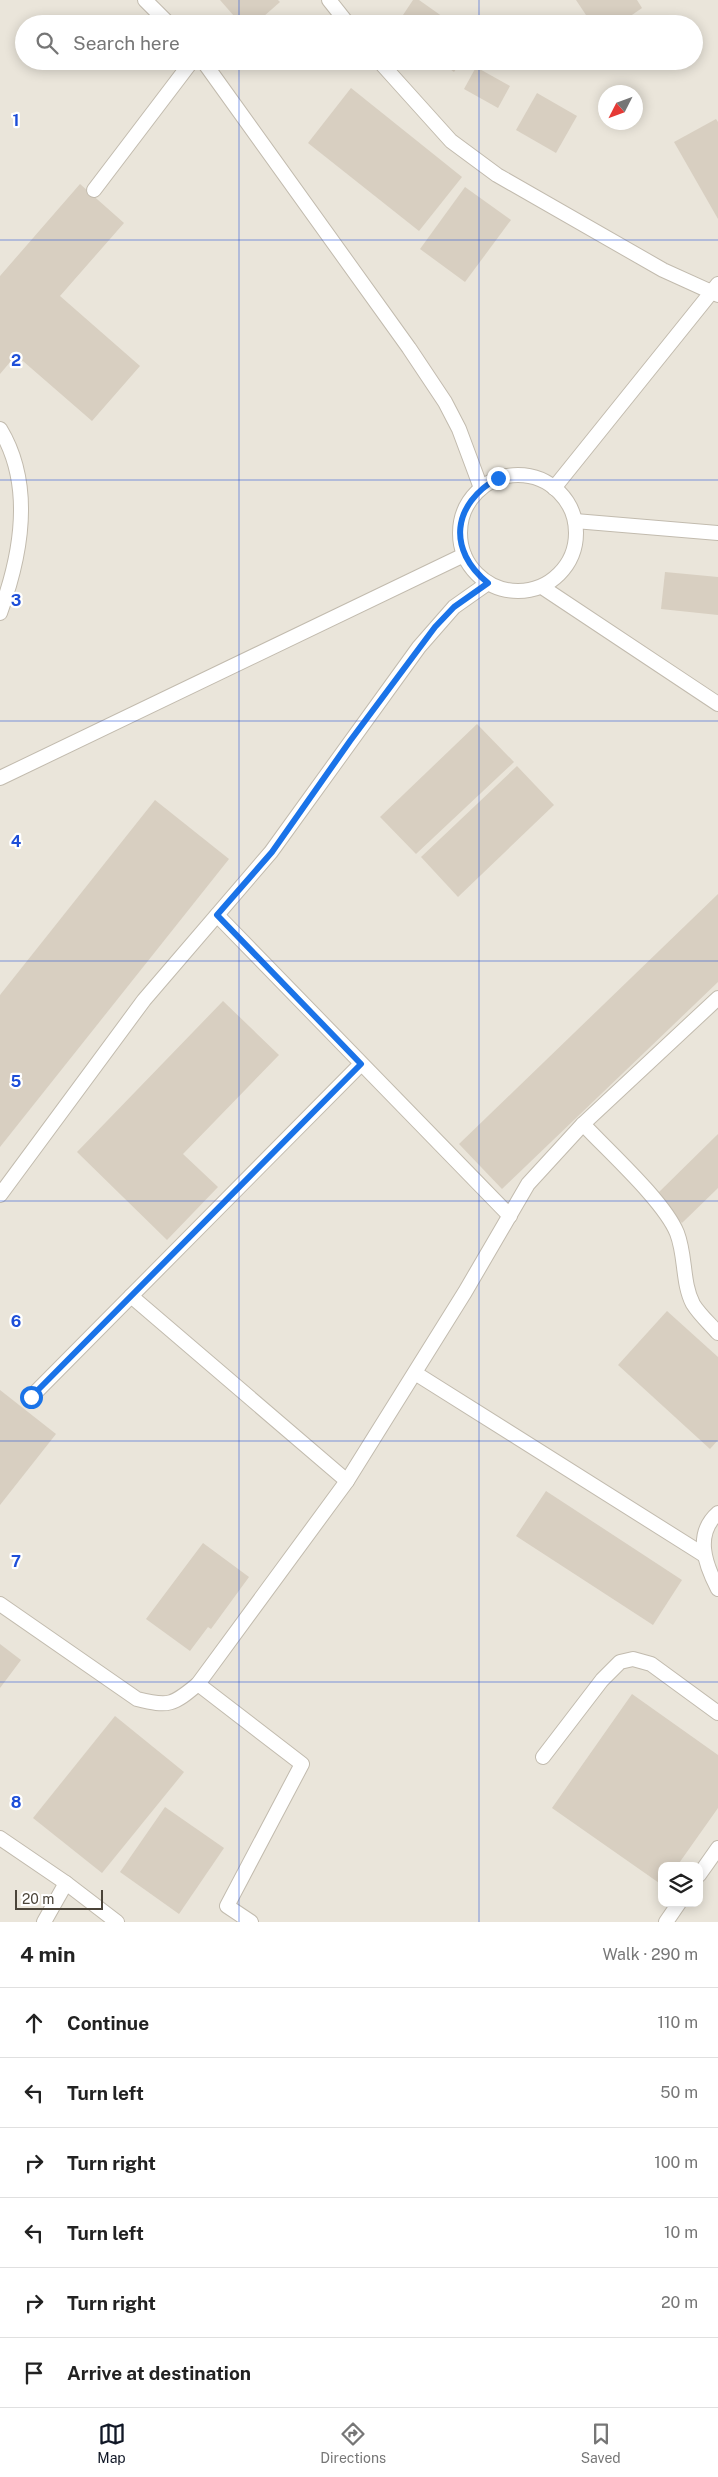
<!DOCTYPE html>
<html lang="en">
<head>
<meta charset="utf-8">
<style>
  :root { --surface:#fff; --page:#f6f6f6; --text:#222; --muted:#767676; --line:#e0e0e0; --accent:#111827 }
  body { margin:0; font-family:"Public Sans",sans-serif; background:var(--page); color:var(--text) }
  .controls { position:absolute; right:15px; bottom:15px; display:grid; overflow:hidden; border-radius:10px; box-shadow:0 2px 12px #0003 }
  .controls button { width:45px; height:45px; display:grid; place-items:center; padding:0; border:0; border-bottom:1px solid var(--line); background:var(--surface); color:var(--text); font:25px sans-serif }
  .compass { position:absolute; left:598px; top:85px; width:45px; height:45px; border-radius:50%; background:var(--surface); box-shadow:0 2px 12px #0003; rotate:228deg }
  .scale { position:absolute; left:15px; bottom:12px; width:88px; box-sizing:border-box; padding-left:5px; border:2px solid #4b4439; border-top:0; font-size:14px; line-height:18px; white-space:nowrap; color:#4b4439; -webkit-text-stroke:4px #fff; paint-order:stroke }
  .stop { position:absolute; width:15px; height:15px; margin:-11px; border:4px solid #1a73e8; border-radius:50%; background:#fff }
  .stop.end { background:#1a73e8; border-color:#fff; box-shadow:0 1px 5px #0008 }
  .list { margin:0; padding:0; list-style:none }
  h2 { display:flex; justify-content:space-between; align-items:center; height:65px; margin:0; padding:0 20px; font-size:21px }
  h2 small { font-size:16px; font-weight:400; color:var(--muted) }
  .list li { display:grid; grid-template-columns:32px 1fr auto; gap:15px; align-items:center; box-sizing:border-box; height:70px; padding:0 20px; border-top:1px solid var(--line) }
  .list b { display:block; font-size:19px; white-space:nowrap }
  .list em { font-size:16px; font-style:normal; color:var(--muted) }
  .icon { flex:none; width:28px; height:28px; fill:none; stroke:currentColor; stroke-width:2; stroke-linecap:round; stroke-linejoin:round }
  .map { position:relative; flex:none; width:718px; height:1922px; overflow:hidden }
  .search { position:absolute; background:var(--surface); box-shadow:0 2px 12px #0003; left:15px; right:15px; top:15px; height:55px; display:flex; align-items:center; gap:12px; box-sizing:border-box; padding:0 18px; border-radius:28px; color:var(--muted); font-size:19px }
  .sheet { height:485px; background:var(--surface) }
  nav { display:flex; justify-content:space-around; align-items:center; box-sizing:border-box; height:70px; border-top:1px solid var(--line); background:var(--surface); font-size:14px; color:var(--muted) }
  nav a { display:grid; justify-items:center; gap:2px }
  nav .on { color:var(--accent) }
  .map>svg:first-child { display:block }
  .residential { fill:#eae5da; fill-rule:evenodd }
  .building { fill:#d8cfc1 }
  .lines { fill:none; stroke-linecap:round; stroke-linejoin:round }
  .service-casing { stroke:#c2bbae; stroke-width:16 }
  .service { stroke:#fff; stroke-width:14 }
  .route { stroke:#1a73e8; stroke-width:6 }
  .grid { fill:none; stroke:#1d4ed8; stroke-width:1; stroke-opacity:0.55 }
  .grid-label { font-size:16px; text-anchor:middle; font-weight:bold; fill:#1d4ed8; stroke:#fff; stroke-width:4.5; stroke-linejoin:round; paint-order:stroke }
</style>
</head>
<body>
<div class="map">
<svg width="718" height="1922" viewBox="0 0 718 1922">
  <rect width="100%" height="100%" fill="#f6f3ec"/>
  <path class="residential" d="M0 0H718V1922H0ZM24 24H694V61H24ZM606 92H636V122H606ZM662 1866H699V1903H662Z"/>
  <g class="building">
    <path d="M220 0H278L280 2 255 24H241Z"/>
    <path d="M413 0H419L453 24H397Z"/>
    <path d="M576 0H637L642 8 619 24H592Z"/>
    <path d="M439 61H461L454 72Z"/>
    <path d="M476 67 510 86 498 108 464 89Z"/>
    <path d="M351 88 462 177 419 231 308 143Z"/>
    <path d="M537 93 577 116 556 153 516 130Z"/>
    <path d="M716 119 718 122V219L674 142Z"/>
    <path d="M80 184 124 223 60 296 140 366 92 421 16 355 0 374V276Z"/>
    <path d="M465 187 511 220 465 282 420 249Z"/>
    <path d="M665 572 718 577V615L661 609Z"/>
    <path d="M477 724 514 762 416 854 380 817Z"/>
    <path d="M517 766 554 805 458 897 421 857Z"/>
    <path d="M155 800 229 859 0 1147V995Z"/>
    <path d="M718 894V982L502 1189 459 1144Z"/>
    <path d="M223 1001 279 1055 183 1154 218 1187 167 1240 77 1152Z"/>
    <path d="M718 1134V1188L682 1223 655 1196Z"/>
    <path d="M667 1311 718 1357V1440L710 1449 618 1365Z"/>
    <path d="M0 1390 56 1434 0 1505Z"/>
    <path d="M546 1491 682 1580 653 1625 516 1536Z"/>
    <path d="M203 1543 249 1577 211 1629 208 1627 190 1651 146 1619Z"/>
    <path d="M0 1644 21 1660 0 1688Z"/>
    <path d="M632 1694 718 1755V1808L677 1866H662V1885L552 1808Z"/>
    <path d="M115 1716 184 1772 102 1873 33 1818Z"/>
    <path d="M165 1807 224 1848 179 1914 120 1872Z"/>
  </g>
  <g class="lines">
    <defs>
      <g id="service">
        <path d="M145 0 169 24"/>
        <path d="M329 0 348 24"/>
        <path d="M203 61 409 348 445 402 459 429 481 488"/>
        <path d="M379 61 451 141 497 175 663 270 718 295"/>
        <path d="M94 190 192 61"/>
        <path d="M0 429C34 485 22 553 0 613"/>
        <circle cx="518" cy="533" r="58"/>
        <path d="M554 488 718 284"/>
        <path d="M575 521 718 533"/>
        <path d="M542 587 718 704"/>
        <path d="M0 778 464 555"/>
        <path d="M217 915 510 1216"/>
        <path d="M583 1124C608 1151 664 1201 677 1233 686 1256 682 1283 693 1304 699 1314 710 1324 718 1333"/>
        <path d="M0 1195 144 1000 271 852 419 647 454 607 488 583"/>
        <path d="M131 1296 347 1481"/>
        <path d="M415 1373 704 1555"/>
        <path d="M31 1397 361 1064"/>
        <path d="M718 1513C694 1534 705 1564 718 1589"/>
        <path d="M0 1604 137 1699C169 1707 173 1705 198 1684L347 1481 465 1292 528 1184 583 1124 718 998"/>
        <path d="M198 1684 302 1764 227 1906 251 1922"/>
        <path d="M543 1757 602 1680 620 1662 633 1659 651 1664 718 1713"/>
        <path d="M0 1838 66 1883 117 1922"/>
        <path d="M699 1875 718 1848"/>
        <path d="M44 1922 66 1883"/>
        <path d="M666 1922 679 1903"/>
      </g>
    </defs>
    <use href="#service" class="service-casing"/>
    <use href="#service" class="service"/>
  </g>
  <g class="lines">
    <path class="route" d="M31 1397 361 1064 217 915 272 852 350 741 435 627 454 607 488 583C447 550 452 504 498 478"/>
  </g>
  <path class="grid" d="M239 0V24M479 0V24M239 61V1922M479 61V1922M0 240H718M0 480H718M0 721H718M0 961H718M0 1201H718M0 1441H718M0 1682H718"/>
  <g class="grid-label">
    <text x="16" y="126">1</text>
    <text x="16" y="366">2</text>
    <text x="16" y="606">3</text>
    <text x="16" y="847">4</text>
    <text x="16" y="1087">5</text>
    <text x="16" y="1327">6</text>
    <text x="16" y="1567">7</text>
    <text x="16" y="1808">8</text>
  </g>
</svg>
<div class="controls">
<button><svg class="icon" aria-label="layers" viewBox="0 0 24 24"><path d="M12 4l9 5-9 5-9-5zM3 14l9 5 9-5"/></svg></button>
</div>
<svg class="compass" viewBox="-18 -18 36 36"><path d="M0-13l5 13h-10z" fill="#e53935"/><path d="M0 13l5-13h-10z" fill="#767676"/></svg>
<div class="scale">20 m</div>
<div class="stop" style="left:31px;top:1397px"></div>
<div class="stop end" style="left:498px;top:478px"></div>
<div class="search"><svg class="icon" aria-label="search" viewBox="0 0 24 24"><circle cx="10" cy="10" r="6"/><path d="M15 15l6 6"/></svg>Search here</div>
</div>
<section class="sheet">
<h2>4 min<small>Walk · 290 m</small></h2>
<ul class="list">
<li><svg class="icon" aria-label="ahead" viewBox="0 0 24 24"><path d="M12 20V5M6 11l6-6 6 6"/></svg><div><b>Continue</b></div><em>110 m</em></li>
<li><svg class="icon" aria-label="left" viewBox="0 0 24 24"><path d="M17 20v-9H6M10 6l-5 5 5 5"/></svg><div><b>Turn left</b></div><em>50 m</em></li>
<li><svg class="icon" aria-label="right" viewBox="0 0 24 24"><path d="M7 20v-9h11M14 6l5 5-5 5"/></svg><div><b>Turn right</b></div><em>100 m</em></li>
<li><svg class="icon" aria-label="left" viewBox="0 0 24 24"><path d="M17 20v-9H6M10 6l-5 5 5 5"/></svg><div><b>Turn left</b></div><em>10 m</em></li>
<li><svg class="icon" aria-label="right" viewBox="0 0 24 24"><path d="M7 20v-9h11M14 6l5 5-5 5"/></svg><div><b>Turn right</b></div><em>20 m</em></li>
<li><svg class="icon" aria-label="arrive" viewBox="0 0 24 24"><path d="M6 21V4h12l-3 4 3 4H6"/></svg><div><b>Arrive at destination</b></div></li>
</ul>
</section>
<nav>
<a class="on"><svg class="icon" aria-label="map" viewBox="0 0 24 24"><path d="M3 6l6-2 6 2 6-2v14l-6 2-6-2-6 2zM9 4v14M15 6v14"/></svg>Map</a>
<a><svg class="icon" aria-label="directions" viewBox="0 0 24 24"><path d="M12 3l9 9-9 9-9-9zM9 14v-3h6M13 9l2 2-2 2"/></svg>Directions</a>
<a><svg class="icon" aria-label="saved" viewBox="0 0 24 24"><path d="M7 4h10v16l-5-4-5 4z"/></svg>Saved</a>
</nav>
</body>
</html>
